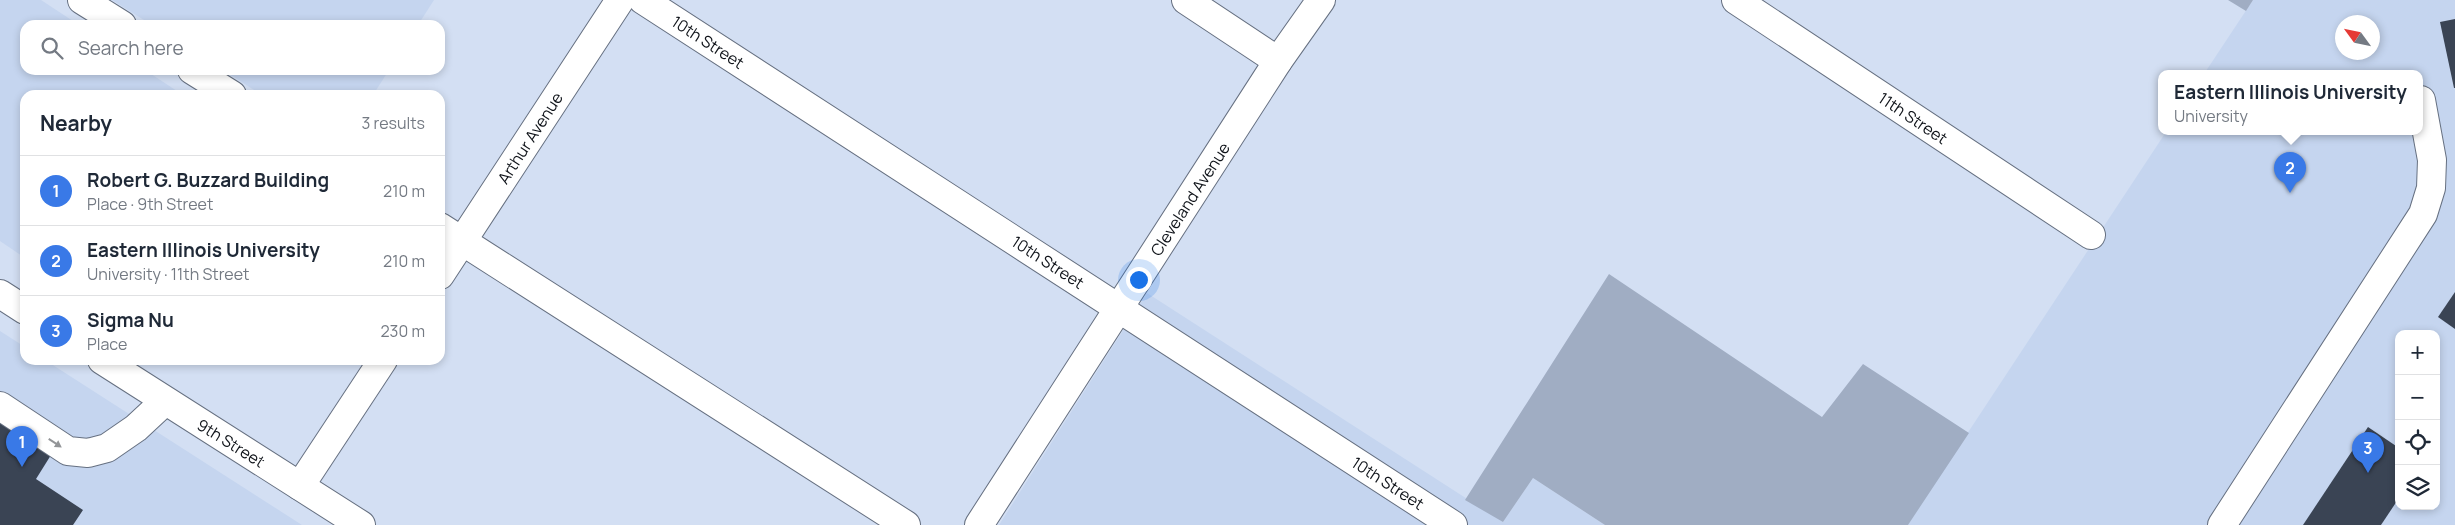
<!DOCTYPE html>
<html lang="en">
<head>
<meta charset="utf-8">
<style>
  :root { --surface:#fff; --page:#f6f6f7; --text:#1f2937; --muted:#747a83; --line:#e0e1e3; --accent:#3979e7 }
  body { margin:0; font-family:Manrope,sans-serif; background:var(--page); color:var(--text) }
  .controls { position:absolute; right:15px; bottom:15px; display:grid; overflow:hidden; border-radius:10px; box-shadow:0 2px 8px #0003 }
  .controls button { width:45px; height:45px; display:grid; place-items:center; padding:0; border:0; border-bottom:1px solid var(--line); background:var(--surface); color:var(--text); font:25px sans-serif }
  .compass { position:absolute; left:2335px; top:15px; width:45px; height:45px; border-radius:50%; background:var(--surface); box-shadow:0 2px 8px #0003; rotate:303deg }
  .you { position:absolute; left:1138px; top:279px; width:18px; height:18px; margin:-12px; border:4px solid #fff; border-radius:50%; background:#1a73e8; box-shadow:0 0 0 8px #1a73e833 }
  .badge { display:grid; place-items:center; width:32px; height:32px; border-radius:50%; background:var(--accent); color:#fff; font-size:16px; font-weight:700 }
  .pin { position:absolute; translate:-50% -41px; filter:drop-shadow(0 1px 2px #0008) }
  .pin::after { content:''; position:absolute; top:26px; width:18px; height:15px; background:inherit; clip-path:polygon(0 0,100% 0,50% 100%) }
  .popup { position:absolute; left:2158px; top:70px; width:265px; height:65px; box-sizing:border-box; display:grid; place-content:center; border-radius:10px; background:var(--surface); filter:drop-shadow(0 1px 4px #0005); font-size:16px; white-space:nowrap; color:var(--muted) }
  .popup b { font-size:19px; color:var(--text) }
  .popup::after { content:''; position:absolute; left:50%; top:100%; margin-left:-10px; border:10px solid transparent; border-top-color:var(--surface) }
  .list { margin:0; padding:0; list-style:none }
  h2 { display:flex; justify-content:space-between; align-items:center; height:65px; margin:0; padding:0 20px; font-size:21px }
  h2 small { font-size:16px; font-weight:400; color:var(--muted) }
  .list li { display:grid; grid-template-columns:32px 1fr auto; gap:15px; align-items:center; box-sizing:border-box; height:70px; padding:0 20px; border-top:1px solid var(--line) }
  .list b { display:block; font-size:19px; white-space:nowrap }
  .list p { margin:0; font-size:16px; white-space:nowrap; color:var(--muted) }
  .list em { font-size:16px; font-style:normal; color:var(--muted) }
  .icon { flex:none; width:28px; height:28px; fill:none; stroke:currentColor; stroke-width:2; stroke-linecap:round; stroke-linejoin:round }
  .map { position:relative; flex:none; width:2455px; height:525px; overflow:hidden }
  .search { position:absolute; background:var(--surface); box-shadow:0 2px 8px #0003; left:20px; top:20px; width:425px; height:55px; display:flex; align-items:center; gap:12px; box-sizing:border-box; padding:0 18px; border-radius:15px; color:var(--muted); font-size:19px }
  .panel { position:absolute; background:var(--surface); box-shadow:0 2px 8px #0003; left:20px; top:90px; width:425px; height:275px; border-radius:15px }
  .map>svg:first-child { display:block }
  .built { fill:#c5d5ef; fill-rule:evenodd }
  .green { fill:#a0adc3 }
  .building { fill:#3a4454 }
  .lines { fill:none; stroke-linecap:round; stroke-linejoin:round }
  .minor-casing { stroke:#667081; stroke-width:30 }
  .minor { stroke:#fff; stroke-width:28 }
  .oneway { fill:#939598 }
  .labels { text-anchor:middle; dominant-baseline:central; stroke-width:5; stroke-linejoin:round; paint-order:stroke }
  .street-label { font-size:16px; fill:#0f1319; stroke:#fff }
</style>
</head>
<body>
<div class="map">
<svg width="2455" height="525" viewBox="0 0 2455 525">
  <rect width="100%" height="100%" fill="#d3dff3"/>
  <g class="built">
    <path d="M0 0H41L79 25H25V70H145L183 95H25V258L0 241Z"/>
    <path d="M112 0H434L418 25H152Z"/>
    <path d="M2253 0H2455V525H1907L2166 132H2419V74H2204ZM2342 22H2372V52H2342ZM2399 334H2436V506H2399Z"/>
    <path d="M223 70H389L373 95H262Z"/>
    <path d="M1147 293 1503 522 1533 478 1605 525H999Z"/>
    <path d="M0 331 25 347V360H45L302 525H0Z"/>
  </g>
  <g class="green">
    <path d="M2228 0H2253L2246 11Z"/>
    <path d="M1609 274 1822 417 1863 364 1969 433 1908 525H1605L1533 478 1503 522 1465 500Z"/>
  </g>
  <g class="building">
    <path d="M2455 19V88H2454L2440 22Z"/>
    <path d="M2455 292V329L2438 317Z"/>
    <path d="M0 422 51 455 36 479 83 510 73 525H0Z"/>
    <path d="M2368 427 2399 448V498L2381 525H2303Z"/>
  </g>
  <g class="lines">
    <defs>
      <g id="minor">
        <path d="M82 0 122 25"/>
        <path d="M643 0 1453 525"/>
        <path d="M1186 0 1278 61"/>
        <path d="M1736 0 2091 235"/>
        <path d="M192 70 232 95"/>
        <path d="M440 227 906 525"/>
        <path d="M440 275 620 0"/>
        <path d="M0 294 25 310"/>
        <path d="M102 360 361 525"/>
        <path d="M0 406 68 451 88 453 107 448 136 428 165 401"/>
        <path d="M300 486 383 360"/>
        <path d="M979 525 1278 61 1321 0"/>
        <path d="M2222 525 2423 214 2431 188 2432 160 2421 100"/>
      </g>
    </defs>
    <use href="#minor" class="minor-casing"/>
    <use href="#minor" class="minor"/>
  </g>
  <defs><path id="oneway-solid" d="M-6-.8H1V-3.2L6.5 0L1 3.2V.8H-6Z" transform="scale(1.25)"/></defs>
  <use class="oneway" href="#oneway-solid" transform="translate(55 443) rotate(33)"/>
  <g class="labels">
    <g class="street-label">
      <text transform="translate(708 42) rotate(33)">10th Street</text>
      <text transform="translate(1913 118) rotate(34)">11th Street</text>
      <text transform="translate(530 138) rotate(-57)">Arthur Avenue</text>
      <text transform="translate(1190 199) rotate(-57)">Cleveland Avenue</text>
      <text transform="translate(1048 262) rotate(33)">10th Street</text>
      <text transform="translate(231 443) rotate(32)">9th Street</text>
      <text transform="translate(1388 483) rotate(33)">10th Street</text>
    </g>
  </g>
</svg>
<div class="controls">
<button>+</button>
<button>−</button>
<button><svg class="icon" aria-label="locate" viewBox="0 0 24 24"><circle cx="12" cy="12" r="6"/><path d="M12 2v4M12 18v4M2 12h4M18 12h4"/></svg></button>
<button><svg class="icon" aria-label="layers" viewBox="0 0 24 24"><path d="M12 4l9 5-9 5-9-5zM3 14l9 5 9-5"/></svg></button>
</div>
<svg class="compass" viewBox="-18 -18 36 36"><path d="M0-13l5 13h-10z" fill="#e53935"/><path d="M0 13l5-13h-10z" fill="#747a83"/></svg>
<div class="you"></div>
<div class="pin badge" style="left:22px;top:467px">1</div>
<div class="pin badge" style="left:2290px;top:193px">2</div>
<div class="popup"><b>Eastern Illinois University</b>University</div>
<div class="pin badge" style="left:2368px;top:473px">3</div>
<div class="search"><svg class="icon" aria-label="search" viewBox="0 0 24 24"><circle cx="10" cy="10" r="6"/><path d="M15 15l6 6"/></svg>Search here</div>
<section class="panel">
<h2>Nearby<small>3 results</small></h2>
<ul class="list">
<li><span class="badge">1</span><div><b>Robert G. Buzzard Building</b><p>Place · 9th Street</p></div><em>210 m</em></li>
<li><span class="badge">2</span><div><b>Eastern Illinois University</b><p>University · 11th Street</p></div><em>210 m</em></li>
<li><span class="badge">3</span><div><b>Sigma Nu</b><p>Place</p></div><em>230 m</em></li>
</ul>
</section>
</div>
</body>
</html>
